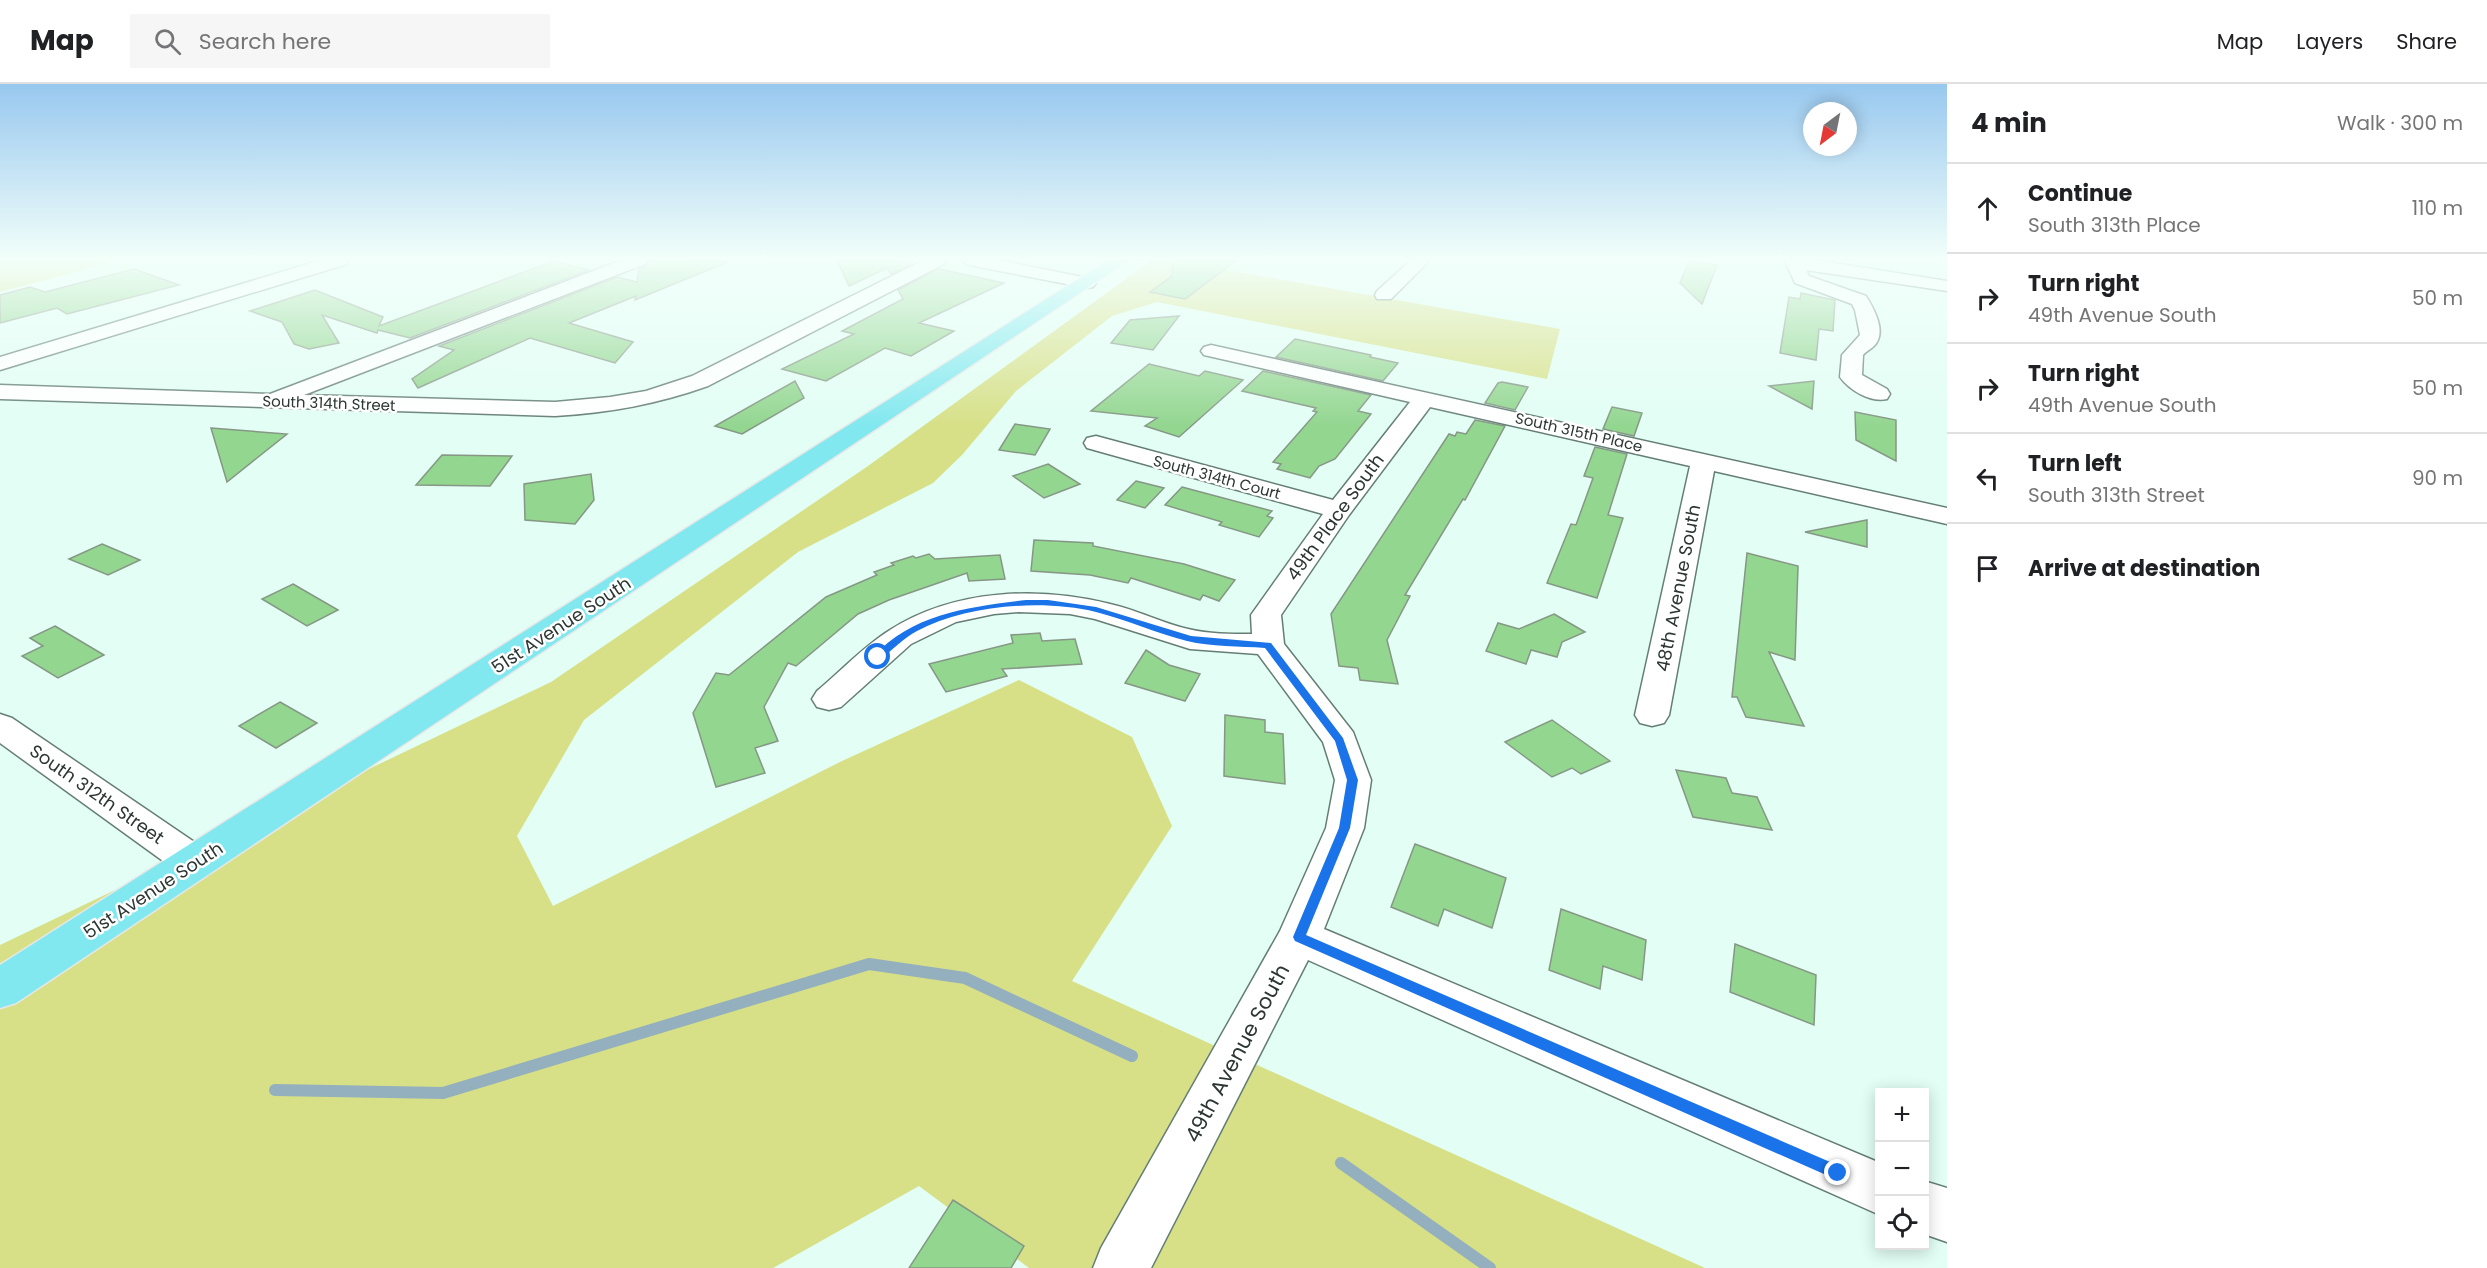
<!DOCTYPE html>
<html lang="en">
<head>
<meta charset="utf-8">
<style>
  :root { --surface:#fff; --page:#f6f6f6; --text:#202124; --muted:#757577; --line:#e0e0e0 }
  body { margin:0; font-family:Poppins,sans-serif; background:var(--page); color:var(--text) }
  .controls { position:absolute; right:18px; bottom:18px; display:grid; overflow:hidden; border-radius:0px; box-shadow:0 3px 15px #0003 }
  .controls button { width:54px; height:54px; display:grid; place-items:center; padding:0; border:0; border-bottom:2px solid var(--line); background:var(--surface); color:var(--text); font:30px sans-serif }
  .compass { position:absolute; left:1803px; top:18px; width:54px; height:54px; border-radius:50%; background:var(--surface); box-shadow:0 3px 15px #0003; rotate:212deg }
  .stop { position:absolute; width:18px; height:18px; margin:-14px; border:4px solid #1a73e8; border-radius:50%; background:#fff }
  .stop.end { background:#1a73e8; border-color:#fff; box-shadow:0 2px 6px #0008 }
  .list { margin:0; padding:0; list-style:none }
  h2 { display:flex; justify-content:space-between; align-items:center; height:78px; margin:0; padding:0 24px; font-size:26px }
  h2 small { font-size:20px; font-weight:400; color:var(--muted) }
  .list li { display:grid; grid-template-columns:39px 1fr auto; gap:18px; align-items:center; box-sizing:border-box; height:90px; padding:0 24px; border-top:2px solid var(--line) }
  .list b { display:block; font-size:22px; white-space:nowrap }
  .list p { margin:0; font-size:20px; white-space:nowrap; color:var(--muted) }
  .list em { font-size:20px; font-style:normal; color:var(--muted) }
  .icon { flex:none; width:33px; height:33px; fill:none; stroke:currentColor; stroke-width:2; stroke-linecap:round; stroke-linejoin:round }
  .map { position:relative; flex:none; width:1947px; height:1184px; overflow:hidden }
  header { display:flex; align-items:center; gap:36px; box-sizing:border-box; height:84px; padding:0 30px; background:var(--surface); border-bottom:2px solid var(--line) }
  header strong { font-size:28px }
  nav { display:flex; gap:33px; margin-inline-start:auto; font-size:21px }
  .search { width:420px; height:54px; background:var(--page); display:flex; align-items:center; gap:15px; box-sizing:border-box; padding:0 21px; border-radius:0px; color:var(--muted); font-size:22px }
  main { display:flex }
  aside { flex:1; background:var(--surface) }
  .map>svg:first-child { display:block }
  .green { fill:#d7e087 }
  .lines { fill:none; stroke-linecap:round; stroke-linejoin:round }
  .stream-far1 { stroke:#94b0be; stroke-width:10 }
  .stream { stroke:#94b0be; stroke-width:12 }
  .building { fill:#93d690; stroke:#869785; stroke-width:1.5 }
  .minor-casing { stroke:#657e75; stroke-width:3 }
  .major-casing { stroke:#e6e7e7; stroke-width:3 }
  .minor { fill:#fff; fill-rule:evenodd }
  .major { fill:#82e8ef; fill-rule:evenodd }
  .route { fill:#1a73e8 }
  .labels { text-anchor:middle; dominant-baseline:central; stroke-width:5; stroke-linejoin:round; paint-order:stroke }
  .far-street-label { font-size:15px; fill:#2c3633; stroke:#fff }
  .street-label { font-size:18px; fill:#2c3633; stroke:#fff }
  .near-street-label { font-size:21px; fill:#2c3633; stroke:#fff }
</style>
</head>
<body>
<header>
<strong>Map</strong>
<div class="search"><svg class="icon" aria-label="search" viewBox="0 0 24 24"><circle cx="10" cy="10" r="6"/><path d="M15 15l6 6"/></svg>Search here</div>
<nav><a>Map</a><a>Layers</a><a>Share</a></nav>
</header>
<main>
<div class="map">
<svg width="1947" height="1184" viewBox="0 0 1947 1184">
  <rect width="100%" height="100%" fill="#e2fef5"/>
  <g class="green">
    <path d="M0 176H101L109 179 0 208Z"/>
    <path d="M1152 176H1171L1560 245 1547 295 1157 218 1112 232 1016 307 962 371 933 399 798 468 584 636 517 752 553 822 842 677 1019 596 1132 653 1172 742 1072 897 1705 1184H1029L919 1102 773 1184H0V861L551 598 868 382Z"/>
  </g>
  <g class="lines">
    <path class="stream-far1" d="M866 881H875"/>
    <g class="stream">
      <path d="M275 1006 443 1009 869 880 965 894 1132 972"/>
      <path d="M1341 1079 1490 1184"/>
    </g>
  </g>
  <g class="building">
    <path d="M649 176 730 177 635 216 636 212 569 239 633 258 615 279 530 254 418 304 412 295 454 266 439 262 617 193 637 198 639 185 646 182Z"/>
    <path d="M837 176H902L900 177 911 180 891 190 887 184 849 202Z"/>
    <path d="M1173 176H1237L1185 215 1150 208 1172 192Z"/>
    <path d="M554 177 589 186 410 254 378 246 377 249 322 231 339 259 309 265 294 260 282 238 250 227 315 206 383 233 379 242Z"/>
    <path d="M1689 177 1717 181 1702 220 1680 199Z"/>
    <path d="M134 185 179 201 67 230 57 224 0 239V211L30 203 45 208Z"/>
    <path d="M939 185 1004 199 919 239 954 247 911 272 885 264 826 297 782 285 854 250 842 247 903 215 898 206Z"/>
    <path d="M1801 209 1835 216 1833 247 1819 245 1816 276 1780 269 1789 213 1800 215Z"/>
    <path d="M1179 232 1153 266 1111 259 1130 236Z"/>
    <path d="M1295 255 1371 271 1370 273 1398 279 1383 297 1276 273Z"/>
    <path d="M1149 280 1199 292 1205 287 1243 296 1179 353 1145 342 1157 334 1091 327Z"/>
    <path d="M1263 287 1371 311 1358 327 1371 330 1335 375 1319 382 1310 394 1277 385 1281 380 1273 378 1317 328 1313 327 1316 324 1242 307Z"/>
    <path d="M795 297 804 314 742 350 715 342Z"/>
    <path d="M1814 297 1812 325 1769 302Z"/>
    <path d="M1502 298 1528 303 1515 326 1485 319 1498 299Z"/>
    <path d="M1612 323 1642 329 1634 352 1603 345Z"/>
    <path d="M1855 328 1896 336V377L1856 356Z"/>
    <path d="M1475 336 1505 342 1465 416 1463 415 1405 511 1410 512 1387 556 1398 600 1360 596 1358 584 1339 582 1331 530 1449 350 1455 352 1457 348 1466 350Z"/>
    <path d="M1015 340 1050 345 1035 371 999 366Z"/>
    <path d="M211 344 287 350 227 398Z"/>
    <path d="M1595 363 1627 370 1608 431 1623 434 1597 514 1547 499 1571 440 1576 441 1593 394 1584 392Z"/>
    <path d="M442 371 512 372 490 402 416 401Z"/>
    <path d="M1048 380 1080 400 1044 414 1013 392Z"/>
    <path d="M591 390 594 416 575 440 525 436 524 400Z"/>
    <path d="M1136 397 1164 404 1145 424 1117 416Z"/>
    <path d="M1182 403 1272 427 1267 432 1273 434 1259 453 1219 441 1222 438 1165 421Z"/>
    <path d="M1867 436V463L1805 448Z"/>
    <path d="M1034 456 1093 459V462L1184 480 1235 496 1219 517 1203 511 1200 516 1131 494 1128 499 1090 491 1031 487Z"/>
    <path d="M102 460 140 476 108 491 69 475Z"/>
    <path d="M1747 469 1798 482 1795 576 1769 568 1804 642 1746 633 1737 613H1732Z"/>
    <path d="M929 470 935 475 1000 471 1005 495 969 497 967 489 889 516 858 530 796 582 788 579 764 623 778 657 755 664 765 689 716 703 693 629 716 589 729 591 826 513 877 491 874 488 894 481 891 479 913 472 916 474Z"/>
    <path d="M293 500 338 526 307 542 262 515Z"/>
    <path d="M1554 530 1585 548 1562 558 1557 573 1531 566 1526 580 1486 567 1498 539 1519 545Z"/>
    <path d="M55 542 104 571 58 594 22 572 43 562 30 554Z"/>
    <path d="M1040 549 1042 557 1075 555 1082 580 1002 585 1007 592 946 608 929 580 1013 559 1011 551Z"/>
    <path d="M1146 566 1169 581 1200 590 1185 617 1125 599Z"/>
    <path d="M280 618 317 639 276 664 239 642Z"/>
    <path d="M1225 631 1265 636V648L1283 650 1285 700 1224 692Z"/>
    <path d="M1552 636 1610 677 1581 690 1572 684 1552 693 1505 658Z"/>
    <path d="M1676 686 1726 694 1732 709 1757 713 1772 746 1693 733Z"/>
    <path d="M1415 760 1506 794 1492 844 1444 825 1438 842 1391 823Z"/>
    <path d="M1561 825 1646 856 1642 896 1603 882 1600 905 1549 886Z"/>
    <path d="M1735 860 1816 891 1814 941 1730 908Z"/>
    <path d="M953 1116 1024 1162 1011 1184H909Z"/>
  </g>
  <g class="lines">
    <defs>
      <g id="minor">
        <path d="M321 176H349L347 180 0 286V273Z"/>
        <path d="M622 176H647L645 180 304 311 555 318 610 313 646 307 692 292 924 176H946L944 180 708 302C658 320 608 329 555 332L0 315V301L270 310Z"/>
        <path d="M961 176H998L1087 194 1093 195 1096 199 1093 203 1087 204 969 181Z"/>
        <path d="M1411 176H1430L1391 215H1377L1375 211 1377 207Z"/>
        <path d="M1788 176H1815L1947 197V207L1806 186 1809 192 1866 212C1873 223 1885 245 1877 258 1874 264 1867 266 1863 271L1862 291 1887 305 1890 310 1887 315C1871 319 1849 306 1840 293L1842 271 1860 251 1855 226 1852 220 1795 199 1786 179Z"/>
        <path d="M1211 261 1947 424V440L1714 387 1669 631 1664 639 1652 642 1640 639 1635 631 1690 382 1430 323 1349 431 1281 531 1284 560 1353 648 1371 696 1364 744 1324 845 1880 1079V1131L1308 876 1151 1184H1093L1101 1164 1280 847 1326 744 1335 696 1323 658 1258 570 1190 565 1095 535 1070 530 1019 528 994 530 956 538 911 560 841 623 829 626 817 623 812 615 817 607C841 587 864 562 890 546 954 505 1039 502 1110 520 1137 526 1162 539 1188 545 1209 550 1231 550 1252 550L1251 531 1323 430 1087 364 1084 359 1087 354 1096 352 1333 416 1410 318 1204 271 1201 267 1204 263Z"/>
        <path d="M0 630 12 634 209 768 215 779 209 790 195 794 181 790 0 659Z"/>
        <path d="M1924 1097 1947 1104V1158L1924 1150Z"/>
      </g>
      <path id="major" d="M1108 176H1129L16 919 0 924V881Z"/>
    </defs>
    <use href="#minor" class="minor-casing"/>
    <use href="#major" class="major-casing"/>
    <use href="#minor" class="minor"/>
    <use href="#major" class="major"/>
  </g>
  <linearGradient id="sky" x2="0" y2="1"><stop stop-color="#98c8ef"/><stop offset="0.51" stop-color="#f2fffa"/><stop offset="1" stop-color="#f2fffa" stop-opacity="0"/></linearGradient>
  <rect width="1947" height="342" fill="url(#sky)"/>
  <path class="route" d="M1026 516H1048L1096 523 1191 552 1271 559 1343 654 1358 696 1350 744 1306 851 1844 1084 1846 1089 1844 1094 1838 1097 1833 1094 1295 857 1293 853 1339 744 1347 696 1335 657 1265 564C1240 562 1211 563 1187 557 1156 549 1127 536 1096 528 1042 515 966 521 917 547 904 554 892 566 881 575L873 573C913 529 970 523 1026 516Z"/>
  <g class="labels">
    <g class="far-street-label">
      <text transform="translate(329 319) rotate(2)">South 314th Street</text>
      <text transform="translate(1579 348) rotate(13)">South 315th Place</text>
      <text transform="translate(1217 393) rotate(15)">South 314th Court</text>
    </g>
    <g class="street-label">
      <text transform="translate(1335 433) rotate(-54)">49th Place South</text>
      <text transform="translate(1678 504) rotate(-79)">48th Avenue South</text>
      <text transform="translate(561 541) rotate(-33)">51st Avenue South</text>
      <text transform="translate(97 710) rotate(35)">South 312th Street</text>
      <text transform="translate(153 806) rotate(-33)">51st Avenue South</text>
    </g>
    <g class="near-street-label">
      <text transform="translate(1237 969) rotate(-62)">49th Avenue South</text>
    </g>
  </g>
</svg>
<div class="controls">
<button>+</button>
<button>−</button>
<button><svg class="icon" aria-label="locate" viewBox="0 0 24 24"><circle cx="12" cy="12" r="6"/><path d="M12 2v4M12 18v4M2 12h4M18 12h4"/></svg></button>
</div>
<svg class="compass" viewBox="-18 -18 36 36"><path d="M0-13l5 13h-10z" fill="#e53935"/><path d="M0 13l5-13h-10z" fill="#757577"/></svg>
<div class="stop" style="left:878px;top:573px"></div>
<div class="stop end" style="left:1838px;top:1089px"></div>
</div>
<aside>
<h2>4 min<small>Walk · 300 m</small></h2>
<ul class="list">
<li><svg class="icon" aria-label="ahead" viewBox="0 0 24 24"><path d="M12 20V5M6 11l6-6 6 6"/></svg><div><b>Continue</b><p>South 313th Place</p></div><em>110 m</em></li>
<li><svg class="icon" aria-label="right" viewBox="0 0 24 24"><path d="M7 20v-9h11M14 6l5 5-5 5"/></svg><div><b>Turn right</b><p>49th Avenue South</p></div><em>50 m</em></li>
<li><svg class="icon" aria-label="right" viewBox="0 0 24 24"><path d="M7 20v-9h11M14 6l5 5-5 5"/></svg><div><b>Turn right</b><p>49th Avenue South</p></div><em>50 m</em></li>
<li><svg class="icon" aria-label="left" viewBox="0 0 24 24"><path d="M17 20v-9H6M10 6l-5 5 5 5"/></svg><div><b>Turn left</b><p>South 313th Street</p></div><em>90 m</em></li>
<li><svg class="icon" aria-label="arrive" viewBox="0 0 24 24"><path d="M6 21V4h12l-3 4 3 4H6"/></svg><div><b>Arrive at destination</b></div></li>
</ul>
</aside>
</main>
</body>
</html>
